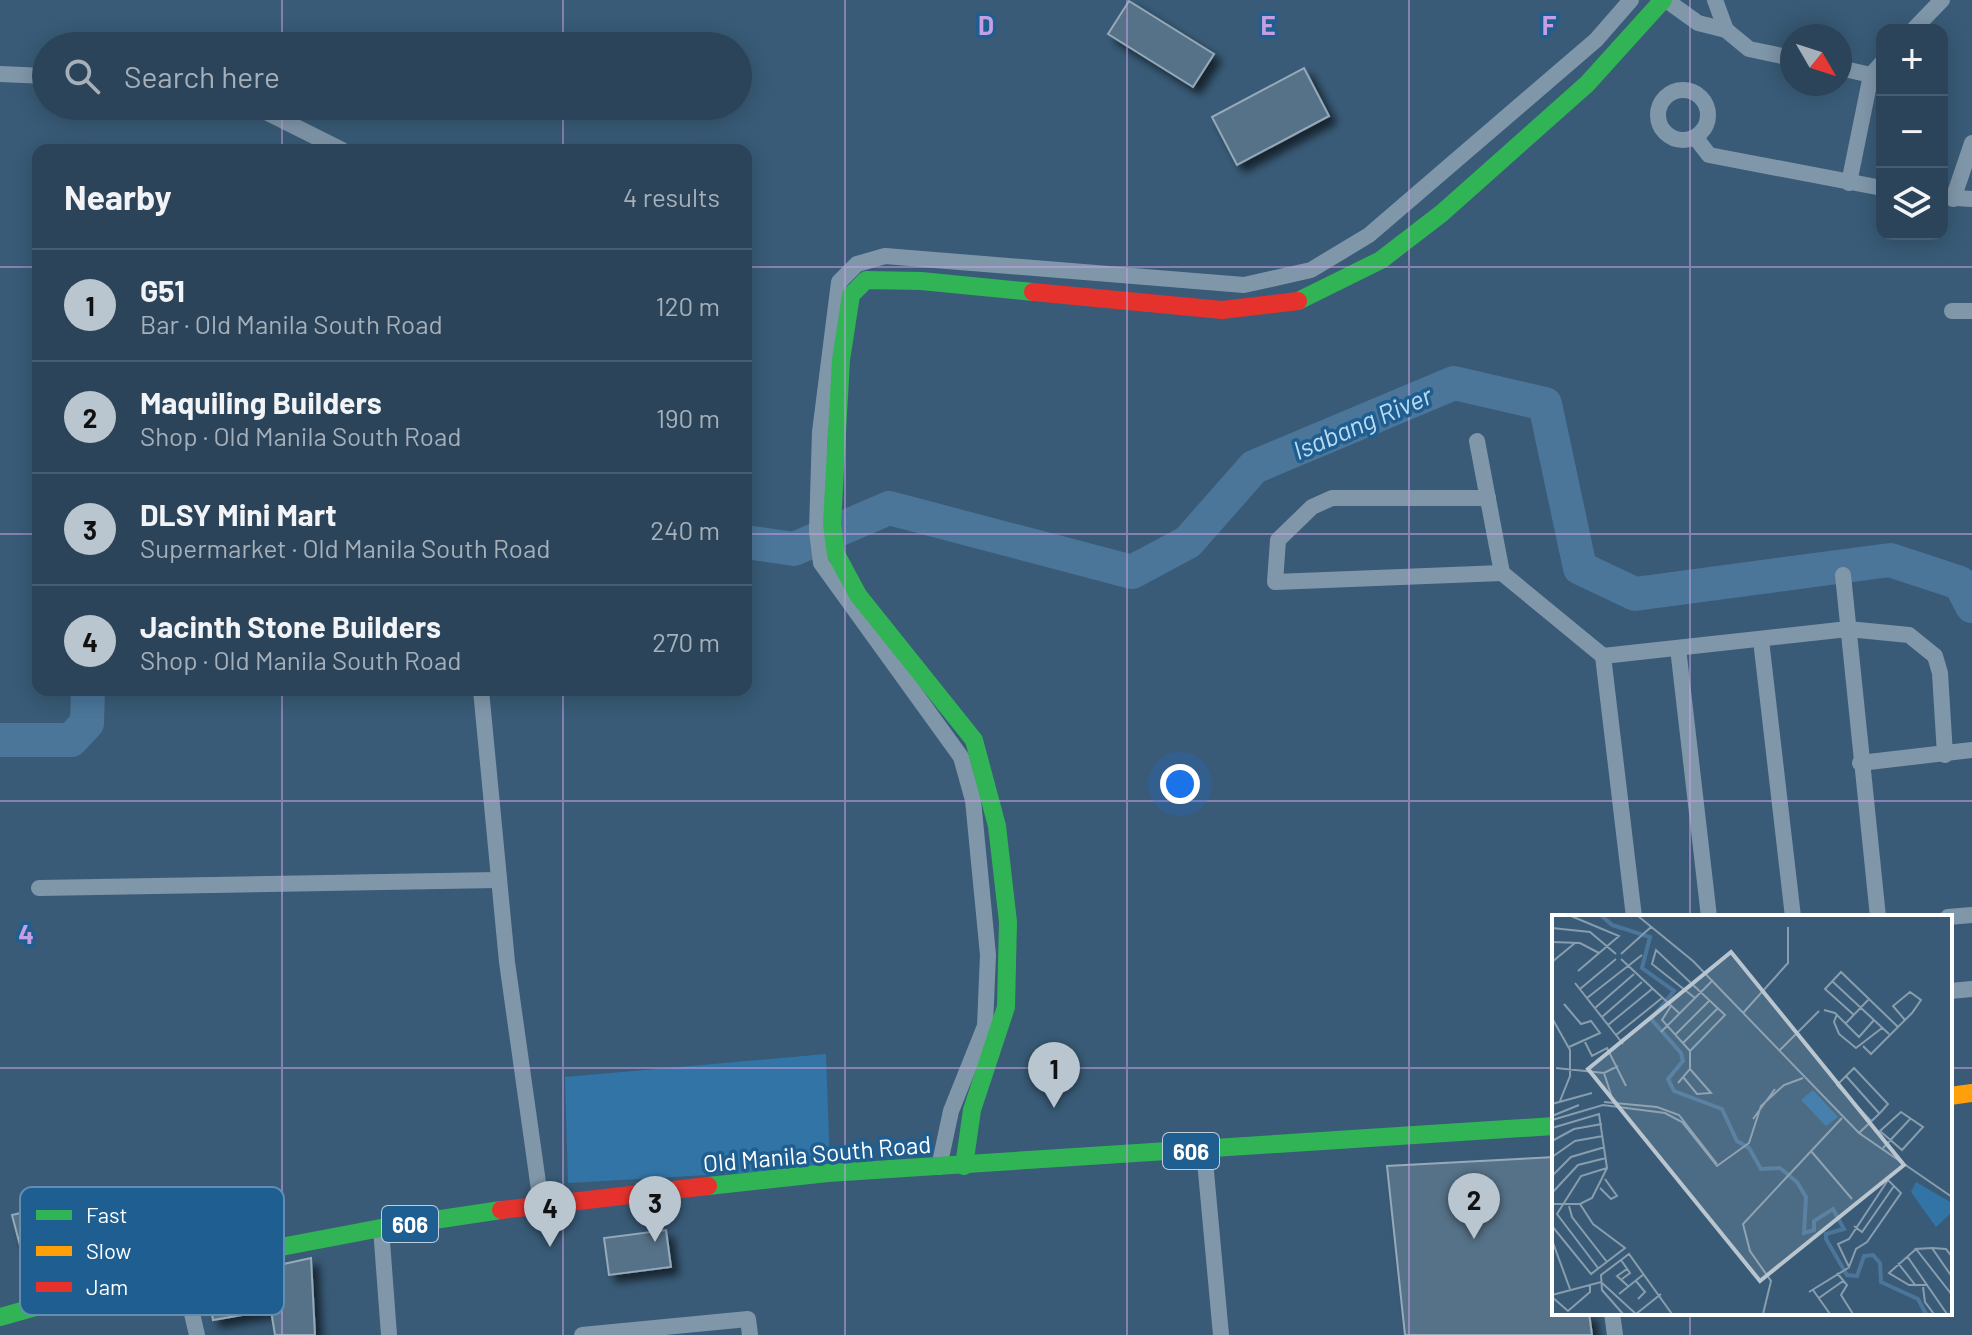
<!DOCTYPE html>
<html lang="en">
<head>
<meta charset="utf-8">
<style>
  :root { --surface:#2b4459; --page:#374e62; --text:#f1f3f6; --muted:#a6b0ba; --line:#475c6f; --accent:#bac6cf }
  body { margin:0; font-family:Barlow,sans-serif; background:var(--page); color:var(--text) }
  .controls { position:absolute; right:24px; top:24px; display:grid; overflow:hidden; border-radius:16px; box-shadow:0 4px 20px #0003 }
  .controls button { width:72px; height:72px; display:grid; place-items:center; padding:0; border:0; border-bottom:2px solid var(--line); background:var(--surface); color:var(--text); font:40px sans-serif }
  .compass { position:absolute; left:1780px; top:24px; width:72px; height:72px; border-radius:50%; background:var(--surface); box-shadow:0 4px 20px #0003; rotate:129deg }
  .you { position:absolute; left:1180px; top:784px; width:28px; height:28px; margin:-20px; border:6px solid #fff; border-radius:50%; background:#1a73e8; box-shadow:0 0 0 12px #1a73e833 }
  .badge { display:grid; place-items:center; width:52px; height:52px; border-radius:50%; background:var(--accent); color:#111; font-size:26px; font-weight:700 }
  .pin { position:absolute; translate:-50% -66px; filter:drop-shadow(0 2px 4px #0008) }
  .pin::after { content:''; position:absolute; top:42px; width:28px; height:24px; background:inherit; clip-path:polygon(0 0,100% 0,50% 100%) }
  .list { margin:0; padding:0; list-style:none }
  h2 { display:flex; justify-content:space-between; align-items:center; height:104px; margin:0; padding:0 32px; font-size:34px }
  h2 small { font-size:26px; font-weight:400; color:var(--muted) }
  .list li { display:grid; grid-template-columns:52px 1fr auto; gap:24px; align-items:center; box-sizing:border-box; height:112px; padding:0 32px; border-top:2px solid var(--line) }
  .list b { display:block; font-size:30px; white-space:nowrap }
  .list p { margin:0; font-size:26px; white-space:nowrap; color:var(--muted) }
  .list em { font-size:26px; font-style:normal; color:var(--muted) }
  .icon { flex:none; width:44px; height:44px; fill:none; stroke:currentColor; stroke-width:2; stroke-linecap:round; stroke-linejoin:round }
  .map { position:relative; flex:none; width:1972px; height:1335px; overflow:hidden }
  .search { position:absolute; background:var(--surface); box-shadow:0 4px 20px #0003; left:32px; top:32px; width:720px; height:88px; display:flex; align-items:center; gap:20px; box-sizing:border-box; padding:0 28px; border-radius:44px; color:var(--muted); font-size:30px }
  .panel { position:absolute; background:var(--surface); box-shadow:0 4px 20px #0003; left:32px; top:144px; width:720px; height:552px; border-radius:16px }
  .map>svg:first-child { display:block }
  .green { fill:#3374a7 }
  .lines { fill:none; stroke-linecap:round; stroke-linejoin:round }
  .river { stroke:#4b769a; stroke-width:34 }
  .building { fill:#577288; stroke:#95a9b8; stroke-width:2; filter:url(#shadow) }
  .street { stroke:#8097aa; stroke-width:16 }
  .fast { stroke:#30b455; stroke-width:18 }
  .slow { stroke:#ff9f0a; stroke-width:18 }
  .jam { stroke:#e5322d; stroke-width:18 }
  .grid { fill:none; stroke:#c4a0e2; stroke-width:2; stroke-opacity:0.55 }
  .labels { text-anchor:middle; dominant-baseline:central; stroke-width:7; stroke-linejoin:round; paint-order:stroke }
  .shield { fill:#1f5e91; stroke:#bccfde; stroke-width:2 }
  .shield-label { font-size:22px; font-weight:bold; fill:#fff }
  .street-label { font-size:24px; fill:#fff; stroke:#1f5e91 }
  .water-label { font-size:26px; font-style:italic; fill:#bbdcf4; stroke:#1f5e91 }
  .inset-river { fill:none; stroke:#4b769a; stroke-width:4 }
  .inset-road { fill:none; stroke:#889dad; stroke-width:2 }
  .view { fill:#bac6cf; fill-opacity:0.15; stroke:#bac6cf; stroke-width:4 }
  .inset-edge { fill:none; stroke:#fff; stroke-width:4 }
  .key { fill:#1f5e91; stroke:#628eb2; stroke-width:2 }
  .key-label { font-size:22px; fill:#fff }
  .grid-label { font-size:26px; text-anchor:middle; font-weight:bold; fill:#c4a0e2; stroke:#1f5e91; stroke-width:7; stroke-linejoin:round; paint-order:stroke }
</style>
</head>
<body>
<div class="map">
<svg width="1972" height="1335" viewBox="0 0 1972 1335">
  <defs>
    <filter id="shadow"><feDropShadow dx="7" dy="7" stdDeviation="4" flood-color="#0009"/></filter>
  </defs>
  <rect width="100%" height="100%" fill="#395b77"/>
  <path class="green" d="M826 1054 830 1168 568 1183 565 1077Z"/>
  <g class="lines">
    <g class="river">
      <path d="M746 542 794 549 889 508 1132 572 1188 542 1254 467 1454 383 1545 404 1580 568 1635 594 1890 560 1960 583 1972 606"/>
      <path d="M0 740H71L87 723 88 690"/>
    </g>
  </g>
  <g class="building">
    <path d="M1129 1 1214 54 1193 87 1108 34Z"/>
    <path d="M1304 68 1329 116 1237 165 1212 117Z"/>
    <path d="M1554 1157V1313H1589L1592 1335H1405L1387 1166Z"/>
    <path d="M33 1210 42 1248 22 1253 12 1215Z"/>
    <path d="M666 1230 671 1267 609 1275 604 1238Z"/>
    <path d="M311 1258 315 1335H275L271 1310 213 1320 206 1281Z"/>
  </g>
  <g class="lines">
    <g class="street">
      <path d="M1666 0 1698 23 1726 30 1749 49 1792 58"/>
      <path d="M1715 0 1726 30"/>
      <path d="M1913 30 1942 0"/>
      <path d="M1840 68 1871 75"/>
      <path d="M0 74 46 76"/>
      <circle cx="1683" cy="115" r="25"/>
      <path d="M254 106 342 150"/>
      <path d="M1695 137 1709 155 1882 188"/>
      <path d="M1849 183 1871 75 1882 63"/>
      <path d="M1942 197 1972 199"/>
      <path d="M1953 199 1972 143"/>
      <path d="M1952 311H1972"/>
      <path d="M1477 441 1502 573 1603 656"/>
      <path d="M1488 498H1332L1312 507 1278 540 1275 582 1502 573"/>
      <path d="M1843 575 1878 917"/>
      <path d="M1761 640 1793 917"/>
      <path d="M1678 648 1709 917"/>
      <path d="M481 690 507 962 541 1204"/>
      <path d="M1860 763 1972 750"/>
      <path d="M39 888 498 880"/>
      <path d="M1634 917 1603 656 1848 629 1909 635 1935 656 1940 673 1945 755"/>
      <path d="M1948 917 1972 915"/>
      <path d="M1950 991 1972 989"/>
      <path d="M1204 1150 1221 1335"/>
      <path d="M939 1167 951 1111 985 1026 988 955 973 800 961 757 821 563 817 531 820 432 839 282 857 264 885 256 1244 285 1311 270 1369 235 1596 40 1631 0"/>
      <path d="M381 1228 389 1335"/>
      <path d="M181 1266 197 1335"/>
      <path d="M1612 1313 1615 1335"/>
      <path d="M582 1335 748 1319 750 1335"/>
    </g>
    <g class="fast">
      <path d="M1298 301 1381 260 1442 213 1587 84 1663 0"/>
      <path d="M964 1166 972 1110 1006 1007 1008 922 997 826 974 740 858 595 836 554 832 524 841 360 851 295 866 280 921 281 1033 292"/>
      <path d="M708 1186 828 1173 1554 1126"/>
      <path d="M0 1317 181 1266 381 1228 501 1210"/>
    </g>
    <path class="slow" d="M1950 1096 1972 1093"/>
    <g class="jam">
      <path d="M1033 292 1222 310 1298 301"/>
      <path d="M501 1210 708 1186"/>
    </g>
  </g>
  <path class="grid" d="M282 0V46M563 0V46M845 0V1335M1127 0V1335M1409 0V1335M1690 0V917M282 106V150M563 106V150M0 267H38M746 267H1972M0 534H38M746 534H1972M282 690V1335M563 690V1335M0 801H1972M0 1068H1554M1950 1068H1972M1690 1313V1335"/>
  <g class="labels">
    <g class="shield">
      <rect x="1163" y="1133" width="56" height="36" rx="6"/>
      <rect x="382" y="1206" width="56" height="36" rx="6"/>
    </g>
    <g class="shield-label">
      <text x="1191" y="1151">606</text>
      <text x="410" y="1224">606</text>
    </g>
    <g class="street-label">
      <text transform="translate(817 1153) rotate(-5)">Old Manila South Road</text>
    </g>
    <g class="water-label">
      <text transform="translate(1362 422) rotate(-23)">Isabang River</text>
    </g>
  </g>
  <g transform="translate(1552 915)">
    <rect width="400" height="400" fill="#395b77"/>
    <path d="M261 175 286 202 274 211 249 185ZM364 267 400 288V297L384 312 359 277Z" fill="#3374a7"/>
    <path class="inset-river" d="M50 1 60 10 98 22 90 53 122 76 99 104 129 138 131 146 116 164 122 176 170 194 185 226 197 233 209 254 228 253 245 267 254 282 252 318 262 315V306L281 294 292 314 274 319V324L295 360 305 361 312 341 321 340 328 348 329 367 366 384 374 399"/>
    <path class="inset-road" d="M19 1 67 21 26 56M86 1 141 46 307 218 400 282M0 13 38 17 64 39M0 27 28 28 47 38M69 39 99 12M69 44 128 99M0 47 23 28M280 66 337 119M23 68 71 129M28 74 64 44M35 83 90 40M12 89 29 109 39 106 48 118 17 132M119 91 110 105 138 136 173 100 104 35 100 49 143 83M43 93 82 59M272 95 283 98 307 122 322 105M191 98 236 48V12M285 99 282 107 287 119 304 133 330 113M302 100 273 74 289 57 346 112M50 102 90 67M0 103 18 135V161L8 186M294 108 317 84M56 110 100 74M109 117 161 65M64 120 110 83M123 120 158 85M33 127 40 141 55 133 74 171M131 128 166 93M311 131 319 139 360 98 369 85 358 77 341 91 353 105M0 132V165M227 136 267 96M4 153 52 158 66 151M52 158 62 189M294 161 327 198M131 162 145 179 159 178 138 154M126 168 138 154V136M52 187 105 192 127 200 165 249M0 189 40 178M349 197 371 212 350 235 328 216ZM0 201 27 190M201 204 223 174M0 205 51 190 113 198 130 207 165 251 197 228 209 191 232 170 251 163M0 213 47 199 55 253 40 283 28 289H0M307 218 328 198 336 189 302 153 285 170 319 206M0 226 22 214 50 209M331 233 359 203M259 236 300 284M0 242 23 226 51 221M0 261 19 242 53 232M336 265 349 278 315 327 304 334 297 352 286 329 297 324ZM48 273 59 284 65 281 53 264M0 278 26 250 54 243M17 291 20 302 55 347M0 311 39 359 73 333 41 309 28 289M302 311 310 317 342 271M0 325 18 374M380 333 394 334 400 342M364 334 337 358 357 370H376M355 341 395 399M69 345 78 358 70 364M346 348 364 371M46 353 5 299 29 261 55 253M75 354 65 361 76 371M285 358 295 370 289 380 301 399M400 362 380 333 364 334 400 380M84 366 93 377 86 384M371 372 373 387 382 399M261 375 278 399M257 377 296 353M67 379 92 359M0 380 49 367 84 399M0 382 16 396 38 377V369M267 383 291 366M71 399 50 375 49 360 77 339 120 399M84 399 109 379M211 399 219 366 198 336 191 309 290 203"/>
    <path class="view" d="M179 37 352 250 208 366 36 154Z"/>
    <rect width="400" height="400" class="inset-edge"/>
  </g>
  <rect x="20" y="1187" width="264" height="128" rx="12" class="key"/>
  <rect x="36" y="1210" width="36" height="10" fill="#30b455"/>
  <rect x="36" y="1246" width="36" height="10" fill="#ff9f0a"/>
  <rect x="36" y="1282" width="36" height="10" fill="#e5322d"/>
  <g class="key-label">
    <text x="86" y="1223">Fast</text>
    <text x="86" y="1259">Slow</text>
    <text x="86" y="1295">Jam</text>
  </g>
  <g class="grid-label">
    <text x="986" y="35">D</text>
    <text x="1268" y="35">E</text>
    <text x="1549" y="35">F</text>
    <text x="26" y="944">4</text>
  </g>
</svg>
<div class="controls">
<button>+</button>
<button>−</button>
<button><svg class="icon" aria-label="layers" viewBox="0 0 24 24"><path d="M12 4l9 5-9 5-9-5zM3 14l9 5 9-5"/></svg></button>
</div>
<svg class="compass" viewBox="-18 -18 36 36"><path d="M0-13l5 13h-10z" fill="#e53935"/><path d="M0 13l5-13h-10z" fill="#a6b0ba"/></svg>
<div class="you"></div>
<div class="pin badge" style="left:1054px;top:1108px">1</div>
<div class="pin badge" style="left:1474px;top:1239px">2</div>
<div class="pin badge" style="left:655px;top:1242px">3</div>
<div class="pin badge" style="left:550px;top:1247px">4</div>
<div class="search"><svg class="icon" aria-label="search" viewBox="0 0 24 24"><circle cx="10" cy="10" r="6"/><path d="M15 15l6 6"/></svg>Search here</div>
<section class="panel">
<h2>Nearby<small>4 results</small></h2>
<ul class="list">
<li><span class="badge">1</span><div><b>G51</b><p>Bar · Old Manila South Road</p></div><em>120 m</em></li>
<li><span class="badge">2</span><div><b>Maquiling Builders</b><p>Shop · Old Manila South Road</p></div><em>190 m</em></li>
<li><span class="badge">3</span><div><b>DLSY Mini Mart</b><p>Supermarket · Old Manila South Road</p></div><em>240 m</em></li>
<li><span class="badge">4</span><div><b>Jacinth Stone Builders</b><p>Shop · Old Manila South Road</p></div><em>270 m</em></li>
</ul>
</section>
</div>
</body>
</html>
